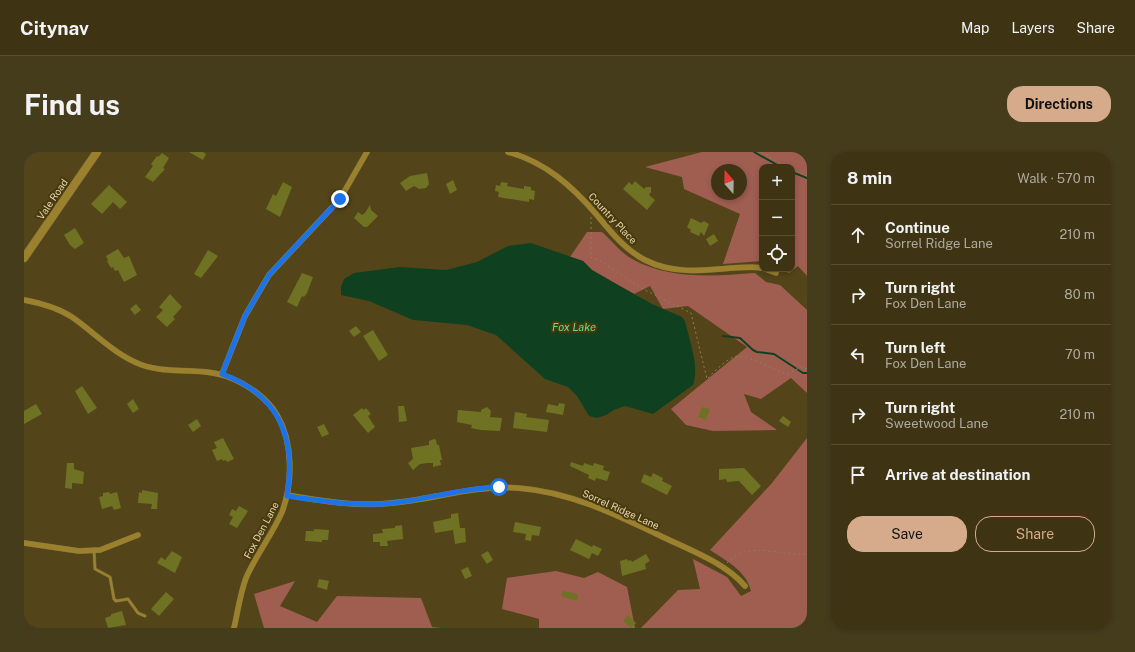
<!DOCTYPE html>
<html lang="en">
<head>
<meta charset="utf-8">
<style>
  :root { --surface:#3e3413; --page:#453c1c; --text:#f1f3f6; --muted:#adaaa0; --line:#574f33; --accent:#d6ab8b }
  body { margin:0; font-family:"Public Sans",sans-serif; background:var(--page); color:var(--text) }
  .controls { position:absolute; right:12px; top:12px; display:grid; overflow:hidden; border-radius:8px; box-shadow:0 2px 6px #0003 }
  .controls button { width:36px; height:36px; display:grid; place-items:center; padding:0; border:0; border-bottom:1px solid var(--line); background:var(--surface); color:var(--text); font:20px sans-serif }
  .compass { position:absolute; left:687px; top:12px; width:36px; height:36px; border-radius:50%; background:var(--surface); box-shadow:0 2px 6px #0003; rotate:340deg }
  .stop { position:absolute; width:12px; height:12px; margin:-9px; border:3px solid #1a73e8; border-radius:50%; background:#fff }
  .stop.end { background:#1a73e8; border-color:#fff; box-shadow:0 1px 4px #0008 }
  .list { margin:0; padding:0; list-style:none }
  h2 { display:flex; justify-content:space-between; align-items:center; height:52px; margin:0; padding:0 16px; font-size:17px }
  h2 small { font-size:13px; font-weight:400; color:var(--muted) }
  .list li { display:grid; grid-template-columns:26px 1fr auto; gap:12px; align-items:center; box-sizing:border-box; height:60px; padding:0 16px; border-top:1px solid var(--line) }
  .list b { display:block; font-size:15px; white-space:nowrap }
  .list p { margin:0; font-size:13px; white-space:nowrap; color:var(--muted) }
  .list em { font-size:13px; font-style:normal; color:var(--muted) }
  .actions { display:flex; gap:8px; padding:12px 16px }
  .actions a { flex:1; padding:9px 0; border:1px solid var(--accent); border-radius:16px; text-align:center; font-size:14px; color:var(--accent) }
  .actions .main { background:var(--accent); color:#111 }
  .icon { flex:none; width:22px; height:22px; fill:none; stroke:currentColor; stroke-width:2; stroke-linecap:round; stroke-linejoin:round }
  .map { position:relative; flex:none; width:783px; height:476px; overflow:hidden; border-radius:16px }
  header { display:flex; align-items:center; gap:24px; box-sizing:border-box; height:56px; padding:0 20px; background:var(--surface); border-bottom:1px solid var(--line) }
  header strong { font-size:19px }
  nav { display:flex; gap:22px; margin-inline-start:auto; font-size:14px }
  .intro { display:flex; align-items:center; justify-content:space-between; box-sizing:border-box; height:96px; padding:0 24px }
  h1 { margin:0; font-size:28px }
  .button { padding:10px 18px; border-radius:16px; background:var(--accent); color:#111; font-size:14px; font-weight:700 }
  main { display:flex; gap:24px; padding:0 24px }
  aside { flex:1; background:var(--surface); border-radius:16px; box-shadow:0 2px 6px #0003 }
  .map>svg:first-child { display:block }
  .green { fill:#a05e51; fill-rule:evenodd }
  .water { fill:#0f4121 }
  .lines { fill:none; stroke-linecap:round; stroke-linejoin:round }
  .stream { stroke:#0f4121; stroke-width:2 }
  .building { fill:#6f7222 }
  .service-casing { stroke:#6f6239; stroke-width:3.5 }
  .minor-casing { stroke:#6f6239; stroke-width:6 }
  .secondary-casing { stroke:#6f6239; stroke-width:9 }
  .path { stroke:#8d7f56; stroke-width:1; stroke-dasharray:2 3; stroke-linecap:butt }
  .service { stroke:#9b812d; stroke-width:2.5 }
  .minor { stroke:#9b812d; stroke-width:5.5 }
  .secondary { stroke:#9b812d; stroke-width:8 }
  .route { stroke:#1a73e8; stroke-width:5 }
  .labels { text-anchor:middle; dominant-baseline:central; stroke-width:4; stroke-linejoin:round; paint-order:stroke }
  .street-label { font-size:10px; fill:#e4d7b1; stroke:#483a0d }
  .water-label { font-size:11px; font-style:italic; fill:#68dd8c; stroke:#483a0d }
</style>
</head>
<body>
<header>
<strong>Citynav</strong>
<nav><a>Map</a><a>Layers</a><a>Share</a></nav>
</header>
<div class="intro"><h1>Find us</h1><a class="button">Directions</a></div>
<main>
<div class="map">
<svg width="783" height="476" viewBox="0 0 783 476">
  <rect width="100%" height="100%" fill="#534519"/>
  <g class="green">
    <path d="M678 0H783V124L774 114 765 121 757 117H768V15H738V109L699 112 716 62 660 37 658 25 621 15ZM693 18H717V42H693Z"/>
    <path d="M563 80H578C587 88 597 101 608 107 646 128 690 124 731 121L742 130 756 133 783 158V241L767 226 737 247 720 242 727 260 753 278 689 279 662 273 647 257 723 195 664 154 639 157 626 134 610 142 568 118 559 109 546 105Z"/>
    <path d="M783 286V476H617L654 438 676 437 669 407 703 425 717 444 727 439C722 418 702 409 686 398L748 331Z"/>
    <path d="M532 419 560 426 574 420 603 435 611 476H515V467L478 457 483 426Z"/>
    <path d="M271 429 256 454 293 470 313 444 397 446 408 475 417 476H240L230 442Z"/>
  </g>
  <path class="water" d="M507 91 559 109 568 118 594 133 628 152 658 165 661 169C665 188 676 214 669 233L629 262 601 254 590 258 582 263 573 266 565 264 553 244 544 235 521 227 472 183 443 173 389 168 345 149 317 143V135L320 127 330 121 376 115 422 118 453 110 484 94Z"/>
  <g class="lines">
    <g class="stream">
      <path d="M730 0 757 15"/>
      <path d="M768 20 783 26"/>
      <path d="M699 184 716 186 729 198 733 200 750 202 779 221H783"/>
    </g>
  </g>
  <g class="building">
    <path d="M165 0H179L182 2 179 8Z"/>
    <path d="M138 1 145 6 139 16 141 17 129 30 121 25 129 14 127 12 133 4 134 5Z"/>
    <path d="M403 21 405 32 402 36 395 37 390 34 382 39 376 31 386 24Z"/>
    <path d="M429 28 433 38 426 42 422 32Z"/>
    <path d="M611 29 620 37 622 35H627V40L625 43 631 48 623 58 599 37 605 30 608 33Z"/>
    <path d="M259 30 268 35 256 65 242 57 249 42 252 44Z"/>
    <path d="M477 30 484 31 483 34 500 37V34L507 35V38L511 39 510 48 505 47V50L474 45 475 40 471 39 472 33 476 34Z"/>
    <path d="M85 33 103 50 96 57 89 50 78 62 67 52Z"/>
    <path d="M346 53 347 58 354 64 343 75H340L330 66 334 60 338 63 341 61Z"/>
    <path d="M667 66 677 71 680 69 685 72 680 84 677 80 675 84 666 80 667 78 663 75Z"/>
    <path d="M51 76 60 91 51 97 46 93 40 83Z"/>
    <path d="M690 82 694 89 686 94 682 87Z"/>
    <path d="M94 97 100 106 105 104 113 123 100 130 94 118 91 119 89 115 87 116 83 109 84 108 82 104Z"/>
    <path d="M184 98 194 104 177 126 170 122Z"/>
    <path d="M278 121 289 125 283 141 280 145 278 144 273 155 263 150Z"/>
    <path d="M146 142 158 155 149 165 151 167 143 175 132 165 139 158 135 155Z"/>
    <path d="M112 152 117 158 111 163 106 157Z"/>
    <path d="M332 174 337 180 330 185 325 179Z"/>
    <path d="M349 178 364 203 355 209 339 184Z"/>
    <path d="M58 234 73 256 64 262 51 239Z"/>
    <path d="M109 247 115 257 109 261 103 252Z"/>
    <path d="M535 251 541 252 539 263 522 260 524 252 534 254Z"/>
    <path d="M12 252 18 262 0 272V259Z"/>
    <path d="M374 254H380L383 269 375 270Z"/>
    <path d="M463 255 467 259 466 265 478 266 476 279 457 278 447 276 448 273 433 270 434 258 457 260V258Z"/>
    <path d="M678 255 686 257 682 268 674 265Z"/>
    <path d="M338 256 340 258 342 256 347 262 344 264 351 275 344 281 329 263Z"/>
    <path d="M491 260 503 262 502 265 525 268 523 280 489 276Z"/>
    <path d="M759 264 767 270 764 275 755 269Z"/>
    <path d="M173 267 177 274 169 280 164 273Z"/>
    <path d="M300 272 305 282 298 285 293 275Z"/>
    <path d="M199 286 210 307 203 310 202 308 199 309 198 307 193 309 188 298 193 296 190 290Z"/>
    <path d="M410 287 412 288 413 293H415L418 308H416L417 313 409 315V311H404L396 312 389 318 384 311 389 307 387 296 405 293V289Z"/>
    <path d="M547 310 559 314 560 311 569 314 570 311 580 314 579 318 586 320 583 329 572 326 571 329 564 326 565 323 546 314Z"/>
    <path d="M43 311H50V317L60 320 59 332 48 331V337L41 336Z"/>
    <path d="M720 316 737 334 728 343 715 329 703 330 702 327 695 328V317Z"/>
    <path d="M629 321 639 326 638 329 648 334 643 343 617 330 620 322 627 325Z"/>
    <path d="M118 338 134 341 133 357H127L128 352 114 351 115 340 118 341Z"/>
    <path d="M85 340 86 342 93 340 97 356 90 358 88 354 78 357 75 345 79 344V341Z"/>
    <path d="M215 354 224 359 213 376 205 372 209 365 205 363 208 357 212 359Z"/>
    <path d="M434 361 436 376H441L442 390 431 392 429 378 411 381 409 370 427 366V362Z"/>
    <path d="M491 370 517 375 515 384 508 383 507 389 501 388 502 382 489 380Z"/>
    <path d="M378 373 379 387 363 389 364 394H356V390H349V382L359 381 358 377 371 376V374Z"/>
    <path d="M290 377 305 378 304 388H298V390L281 389 282 379H290Z"/>
    <path d="M552 387 568 395 569 393 578 397 574 404 568 401 565 407 546 398Z"/>
    <path d="M148 399 158 405 151 421 133 411 137 405 141 408Z"/>
    <path d="M464 399 469 408 463 412 457 403Z"/>
    <path d="M622 402 626 409 621 412 622 417 598 424 596 409 603 407 604 409 607 408 608 410Z"/>
    <path d="M444 415 448 424 441 427 437 418Z"/>
    <path d="M295 427 305 429 303 438 293 435Z"/>
    <path d="M539 439 554 442 553 449 537 444Z"/>
    <path d="M142 440 150 447 135 464 127 457Z"/>
    <path d="M98 459 102 473 84 476 81 466 87 464V462Z"/>
    <path d="M604 463 612 471 607 476 599 469Z"/>
  </g>
  <g class="lines">
    <defs>
      <path id="service" d="M70 399 71 417 86 425 90 447 92 449 104 447 114 461 121 464"/>
      <g id="minor">
        <path d="M484 0C521 10 548 34 572 62 587 80 600 97 621 108 648 122 678 119 708 116 718 116 728 114 738 116"/>
        <path d="M741 117 752 121"/>
        <path d="M0 148C16 151 34 156 48 165 71 181 91 203 118 213 146 223 179 214 207 226 224 233 243 246 253 263 269 290 269 331 258 360 248 383 232 403 222 426 216 442 214 459 210 476"/>
        <path d="M198 222 221 164 245 123 316 47 343 0"/>
        <path d="M263 343C298 349 333 355 368 351 411 347 450 333 494 336 547 340 593 363 641 386 668 399 701 411 721 434"/>
        <path d="M0 391 55 399 76 398 114 383"/>
      </g>
      <path id="secondary" d="M0 106 73 0"/>
    </defs>
    <use href="#service" class="service-casing"/>
    <use href="#minor" class="minor-casing"/>
    <use href="#secondary" class="secondary-casing"/>
    <g class="path">
      <path d="M737 0 763 15"/>
      <path d="M768 17 783 24"/>
      <path d="M567 65V106L575 108 617 136 667 161 683 227C691 219 700 209 710 205 723 201 750 219 764 222L777 215 783 217"/>
      <path d="M703 411C722 388 758 404 783 402"/>
    </g>
    <use href="#service" class="service"/>
    <use href="#minor" class="minor"/>
    <use href="#secondary" class="secondary"/>
  </g>
  <g class="lines">
    <path class="route" d="M316 47 245 123 221 164 198 222C255 243 273 285 263 344 298 349 334 355 369 351 405 347 439 336 475 335"/>
  </g>
  <g class="labels">
    <g class="street-label">
      <text transform="translate(28 47) rotate(-56)">Vale Road</text>
      <text transform="translate(589 66) rotate(47)">Country Place</text>
      <text transform="translate(597 357) rotate(24)">Sorrel Ridge Lane</text>
      <text transform="translate(237 378) rotate(-62)">Fox Den Lane</text>
    </g>
    <g class="water-label">
      <text x="550" y="175">Fox Lake</text>
    </g>
  </g>
</svg>
<div class="controls">
<button>+</button>
<button>−</button>
<button><svg class="icon" aria-label="locate" viewBox="0 0 24 24"><circle cx="12" cy="12" r="6"/><path d="M12 2v4M12 18v4M2 12h4M18 12h4"/></svg></button>
</div>
<svg class="compass" viewBox="-18 -18 36 36"><path d="M0-13l5 13h-10z" fill="#e53935"/><path d="M0 13l5-13h-10z" fill="#adaaa0"/></svg>
<div class="stop" style="left:475px;top:335px"></div>
<div class="stop end" style="left:316px;top:47px"></div>
</div>
<aside>
<h2>8 min<small>Walk · 570 m</small></h2>
<ul class="list">
<li><svg class="icon" aria-label="ahead" viewBox="0 0 24 24"><path d="M12 20V5M6 11l6-6 6 6"/></svg><div><b>Continue</b><p>Sorrel Ridge Lane</p></div><em>210 m</em></li>
<li><svg class="icon" aria-label="right" viewBox="0 0 24 24"><path d="M7 20v-9h11M14 6l5 5-5 5"/></svg><div><b>Turn right</b><p>Fox Den Lane</p></div><em>80 m</em></li>
<li><svg class="icon" aria-label="left" viewBox="0 0 24 24"><path d="M17 20v-9H6M10 6l-5 5 5 5"/></svg><div><b>Turn left</b><p>Fox Den Lane</p></div><em>70 m</em></li>
<li><svg class="icon" aria-label="right" viewBox="0 0 24 24"><path d="M7 20v-9h11M14 6l5 5-5 5"/></svg><div><b>Turn right</b><p>Sweetwood Lane</p></div><em>210 m</em></li>
<li><svg class="icon" aria-label="arrive" viewBox="0 0 24 24"><path d="M6 21V4h12l-3 4 3 4H6"/></svg><div><b>Arrive at destination</b></div></li>
</ul>
<div class="actions"><a class="main">Save</a><a>Share</a></div>
</aside>
</main>
</body>
</html>
